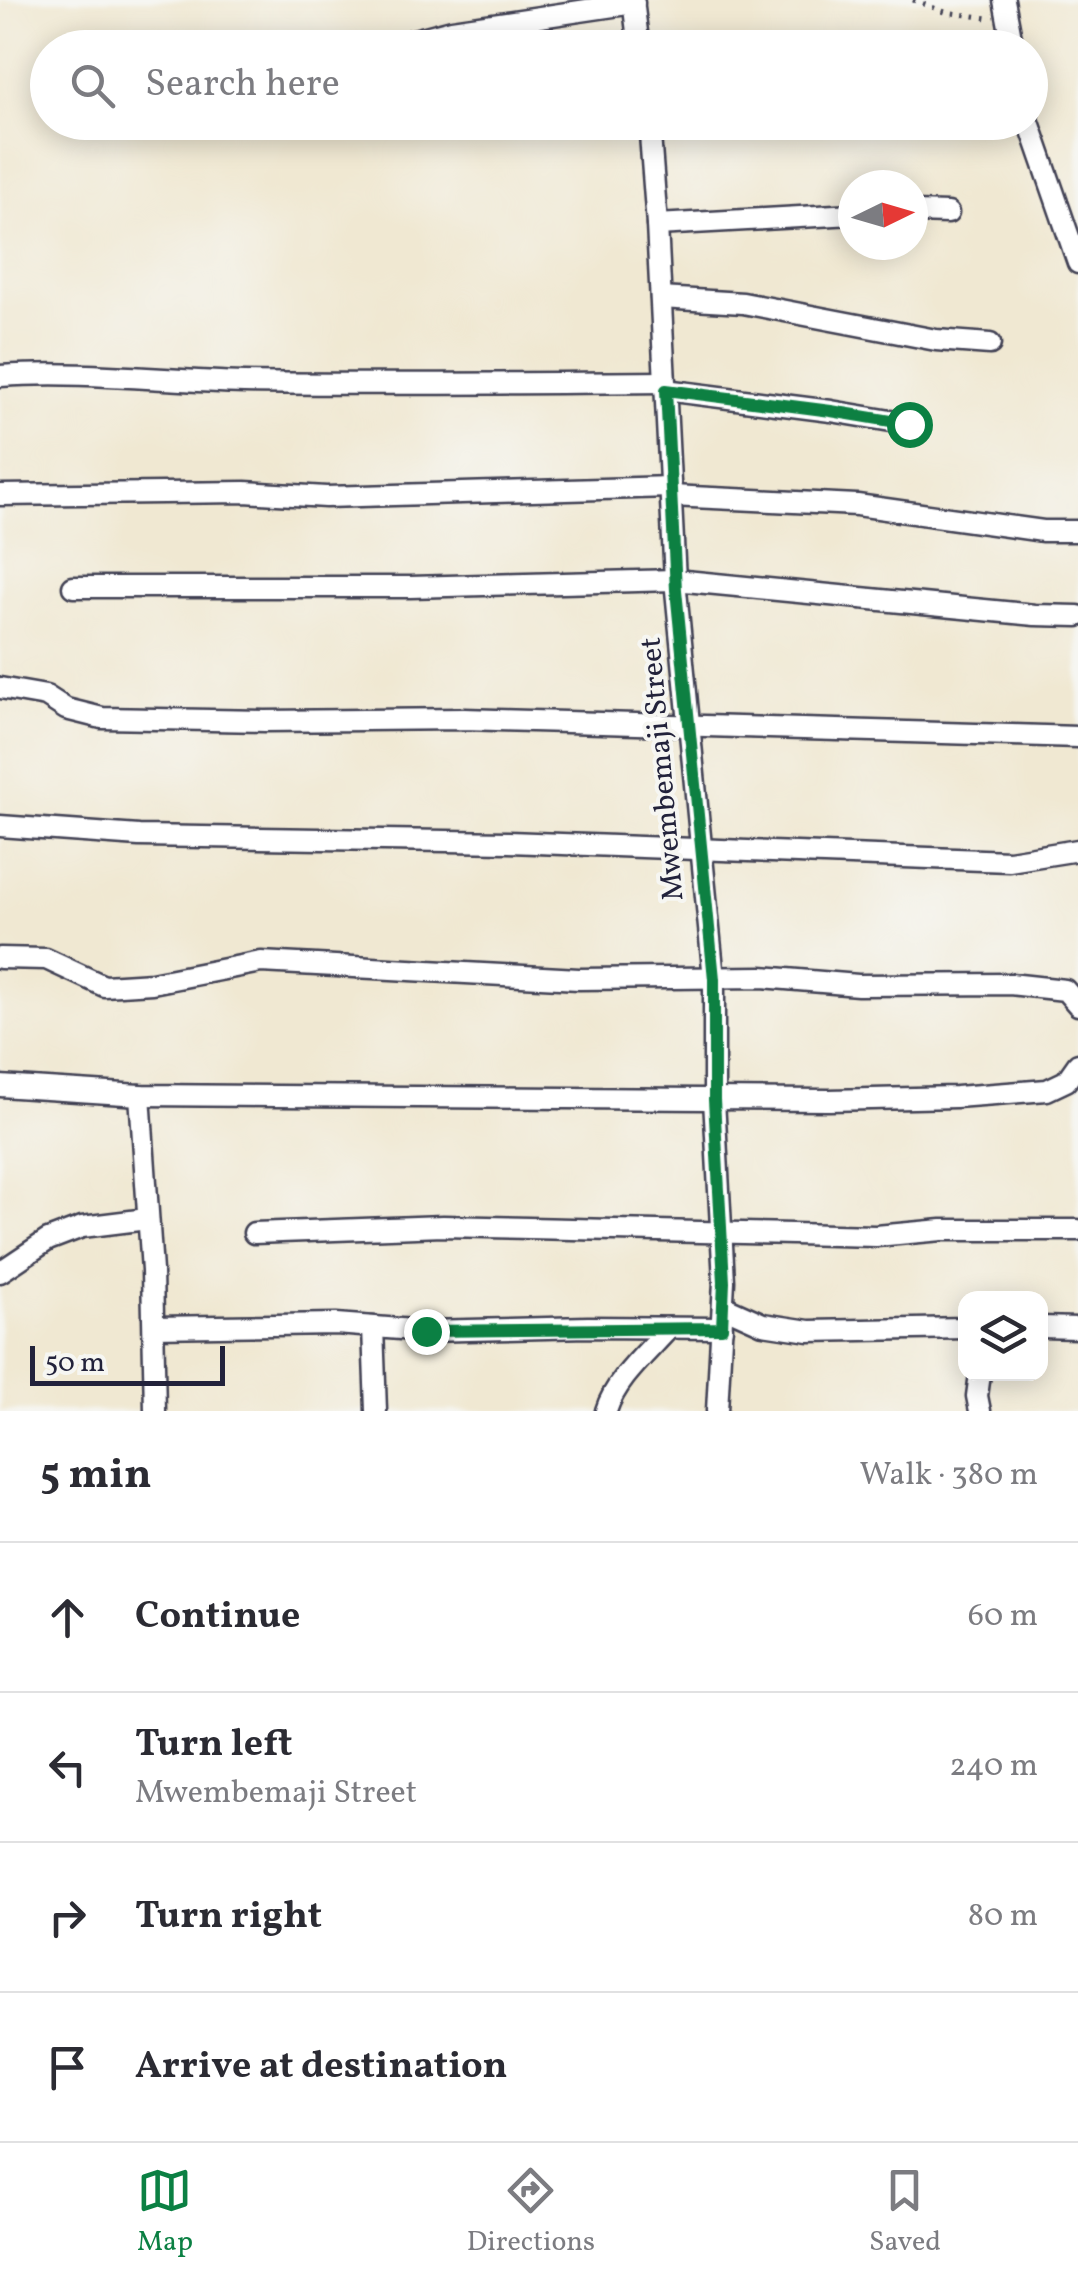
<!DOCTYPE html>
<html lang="en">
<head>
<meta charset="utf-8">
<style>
  :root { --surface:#fff; --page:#f2f2f3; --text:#2b2b33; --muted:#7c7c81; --line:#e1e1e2; --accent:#0b8043 }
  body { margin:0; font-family:Vollkorn,serif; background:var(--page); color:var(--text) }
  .controls { position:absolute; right:30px; bottom:30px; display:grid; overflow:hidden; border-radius:20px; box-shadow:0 5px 25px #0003 }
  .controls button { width:90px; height:90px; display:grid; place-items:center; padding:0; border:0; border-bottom:2px solid var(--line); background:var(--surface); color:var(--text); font:50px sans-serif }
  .compass { position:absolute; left:838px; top:170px; width:90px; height:90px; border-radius:50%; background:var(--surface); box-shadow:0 5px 25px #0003; rotate:85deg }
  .scale { position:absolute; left:30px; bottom:25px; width:195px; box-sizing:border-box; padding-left:10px; border:5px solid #22223b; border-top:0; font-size:28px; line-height:35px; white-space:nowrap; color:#22223b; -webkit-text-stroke:8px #f6f6f2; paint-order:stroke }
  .stop { position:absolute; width:30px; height:30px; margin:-22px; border:8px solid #0b8043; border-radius:50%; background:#fff }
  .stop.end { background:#0b8043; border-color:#fff; box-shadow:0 2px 10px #0008 }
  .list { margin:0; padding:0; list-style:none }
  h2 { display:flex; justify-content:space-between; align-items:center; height:130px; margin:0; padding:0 40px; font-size:42px }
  h2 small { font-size:32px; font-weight:400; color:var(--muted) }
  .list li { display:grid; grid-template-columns:65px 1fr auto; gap:30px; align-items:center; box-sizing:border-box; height:150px; padding:0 40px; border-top:2px solid var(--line) }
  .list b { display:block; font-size:38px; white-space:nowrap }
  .list p { margin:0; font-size:32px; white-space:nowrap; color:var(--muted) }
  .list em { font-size:32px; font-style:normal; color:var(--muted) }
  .icon { flex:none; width:55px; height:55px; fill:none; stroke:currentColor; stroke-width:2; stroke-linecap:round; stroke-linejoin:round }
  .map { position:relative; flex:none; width:1078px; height:1411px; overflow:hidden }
  .search { position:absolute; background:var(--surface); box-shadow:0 5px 25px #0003; left:30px; right:30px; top:30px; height:110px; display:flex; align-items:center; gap:25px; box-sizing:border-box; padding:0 35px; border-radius:55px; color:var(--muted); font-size:38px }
  .sheet { height:730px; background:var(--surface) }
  nav { display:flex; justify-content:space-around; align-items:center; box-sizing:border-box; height:140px; border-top:2px solid var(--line); background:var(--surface); font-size:28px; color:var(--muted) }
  nav a { display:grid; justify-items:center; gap:5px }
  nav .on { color:var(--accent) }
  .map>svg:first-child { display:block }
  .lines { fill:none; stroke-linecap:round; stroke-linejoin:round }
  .minor-casing { stroke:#414052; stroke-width:25 }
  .path { stroke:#414052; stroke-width:5; stroke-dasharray:2.5 8; stroke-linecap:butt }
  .minor { stroke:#fff; stroke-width:20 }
  .route { stroke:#0b8043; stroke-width:12 }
  .labels { text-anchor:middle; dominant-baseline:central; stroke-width:8; stroke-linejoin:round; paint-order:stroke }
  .street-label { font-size:30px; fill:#22223b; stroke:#f6f6f2 }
</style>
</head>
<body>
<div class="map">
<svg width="1078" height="1411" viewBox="0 0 1078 1411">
  <rect width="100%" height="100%" fill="#f6f6f2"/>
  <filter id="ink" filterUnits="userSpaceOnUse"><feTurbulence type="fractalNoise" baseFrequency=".01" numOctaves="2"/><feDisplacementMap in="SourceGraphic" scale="20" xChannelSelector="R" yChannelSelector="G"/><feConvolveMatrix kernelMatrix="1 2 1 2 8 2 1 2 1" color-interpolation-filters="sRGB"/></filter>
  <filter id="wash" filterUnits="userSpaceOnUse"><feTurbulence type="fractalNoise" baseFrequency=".0048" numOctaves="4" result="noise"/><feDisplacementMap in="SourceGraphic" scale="40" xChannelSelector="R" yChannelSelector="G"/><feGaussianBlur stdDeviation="2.25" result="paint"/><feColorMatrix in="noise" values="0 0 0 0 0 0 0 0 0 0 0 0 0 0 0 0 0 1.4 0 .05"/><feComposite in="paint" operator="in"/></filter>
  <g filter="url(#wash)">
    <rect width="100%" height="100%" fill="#f0e8d2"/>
  </g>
  <g filter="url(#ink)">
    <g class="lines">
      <defs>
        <g id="minor">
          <path d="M633 0 639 48"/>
          <path d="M1004 0 1013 48"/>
          <path d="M383 48 452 30 634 3"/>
          <path d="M649 122 657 225 675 580 714 979V1100L724 1281 717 1411"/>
          <path d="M1029 122 1078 263"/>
          <path d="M913 212 948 213"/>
          <path d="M657 225 853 214"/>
          <path d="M661 298 743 303 936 340 990 344"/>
          <path d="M0 376C81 370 163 381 244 383 384 385 525 383 665 382"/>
          <path d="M665 390 831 411 909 424"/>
          <path d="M0 495 245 492 326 497 671 487"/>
          <path d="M671 496 857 505 1043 531H1078"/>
          <path d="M73 587H410L675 580 1035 615 1078 616"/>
          <path d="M0 688 46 696 66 709 102 718 265 721 464 719 1078 737"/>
          <path d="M0 826 139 836 509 842 1009 861 1078 850"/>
          <path d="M0 958 46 959 104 986 152 983 261 962 579 979 762 977 858 985 1010 984 1065 990 1078 1005"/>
          <path d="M0 1086 140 1095 829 1100 956 1097 1047 1090 1066 1081 1078 1064"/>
          <path d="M140 1095 152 1271 155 1411"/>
          <path d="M254 1233 443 1226 876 1236 942 1230H1078"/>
          <path d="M0 1272 48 1240 82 1227 147 1219"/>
          <path d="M723 1306 763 1324 809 1331 966 1328"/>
          <path d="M154 1327 336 1324 426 1331 588 1327 722 1328"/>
          <path d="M373 1327 376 1411"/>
          <path d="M1040 1327 1078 1328"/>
          <path d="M980 1374 977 1396 980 1411"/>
          <path d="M606 1411C616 1379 647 1353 669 1328"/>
        </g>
      </defs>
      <use href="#minor" class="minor-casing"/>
      <path class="path" d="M913 0 945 12 988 18"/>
      <use href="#minor" class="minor"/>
    </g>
  </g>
  <g class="lines" filter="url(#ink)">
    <path class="route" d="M426 1331 722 1328 724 1282 714 1100V979L676 590 666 390 831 411 909 424"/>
  </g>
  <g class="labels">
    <g class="street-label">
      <text transform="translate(663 769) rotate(-95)">Mwembemaji Street</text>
    </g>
  </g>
</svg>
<div class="controls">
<button><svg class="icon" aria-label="layers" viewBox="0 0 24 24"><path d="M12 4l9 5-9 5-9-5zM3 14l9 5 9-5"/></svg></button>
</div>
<svg class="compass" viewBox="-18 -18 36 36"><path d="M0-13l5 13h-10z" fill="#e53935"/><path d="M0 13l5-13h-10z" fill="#7c7c81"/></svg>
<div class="scale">50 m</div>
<div class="stop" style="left:909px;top:424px"></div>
<div class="stop end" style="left:426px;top:1331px"></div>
<div class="search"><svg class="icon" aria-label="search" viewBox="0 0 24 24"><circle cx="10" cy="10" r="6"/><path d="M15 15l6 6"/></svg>Search here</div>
</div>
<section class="sheet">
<h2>5 min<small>Walk · 380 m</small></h2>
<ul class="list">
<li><svg class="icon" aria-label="ahead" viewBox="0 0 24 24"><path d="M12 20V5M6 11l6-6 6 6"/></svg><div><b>Continue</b></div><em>60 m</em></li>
<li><svg class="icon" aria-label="left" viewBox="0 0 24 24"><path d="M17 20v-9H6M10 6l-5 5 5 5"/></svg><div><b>Turn left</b><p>Mwembemaji Street</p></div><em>240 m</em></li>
<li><svg class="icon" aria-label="right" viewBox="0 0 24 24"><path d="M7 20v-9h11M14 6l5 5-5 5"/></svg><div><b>Turn right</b></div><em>80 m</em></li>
<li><svg class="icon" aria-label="arrive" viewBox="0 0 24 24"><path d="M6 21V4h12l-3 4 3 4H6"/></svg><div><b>Arrive at destination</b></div></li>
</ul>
</section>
<nav>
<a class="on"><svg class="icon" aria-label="map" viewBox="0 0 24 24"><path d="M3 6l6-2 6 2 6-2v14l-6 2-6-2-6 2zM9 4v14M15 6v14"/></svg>Map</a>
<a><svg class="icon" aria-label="directions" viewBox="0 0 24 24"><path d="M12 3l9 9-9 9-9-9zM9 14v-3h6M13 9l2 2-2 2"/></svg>Directions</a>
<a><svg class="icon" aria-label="saved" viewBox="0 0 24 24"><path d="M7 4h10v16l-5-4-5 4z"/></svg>Saved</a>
</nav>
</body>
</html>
